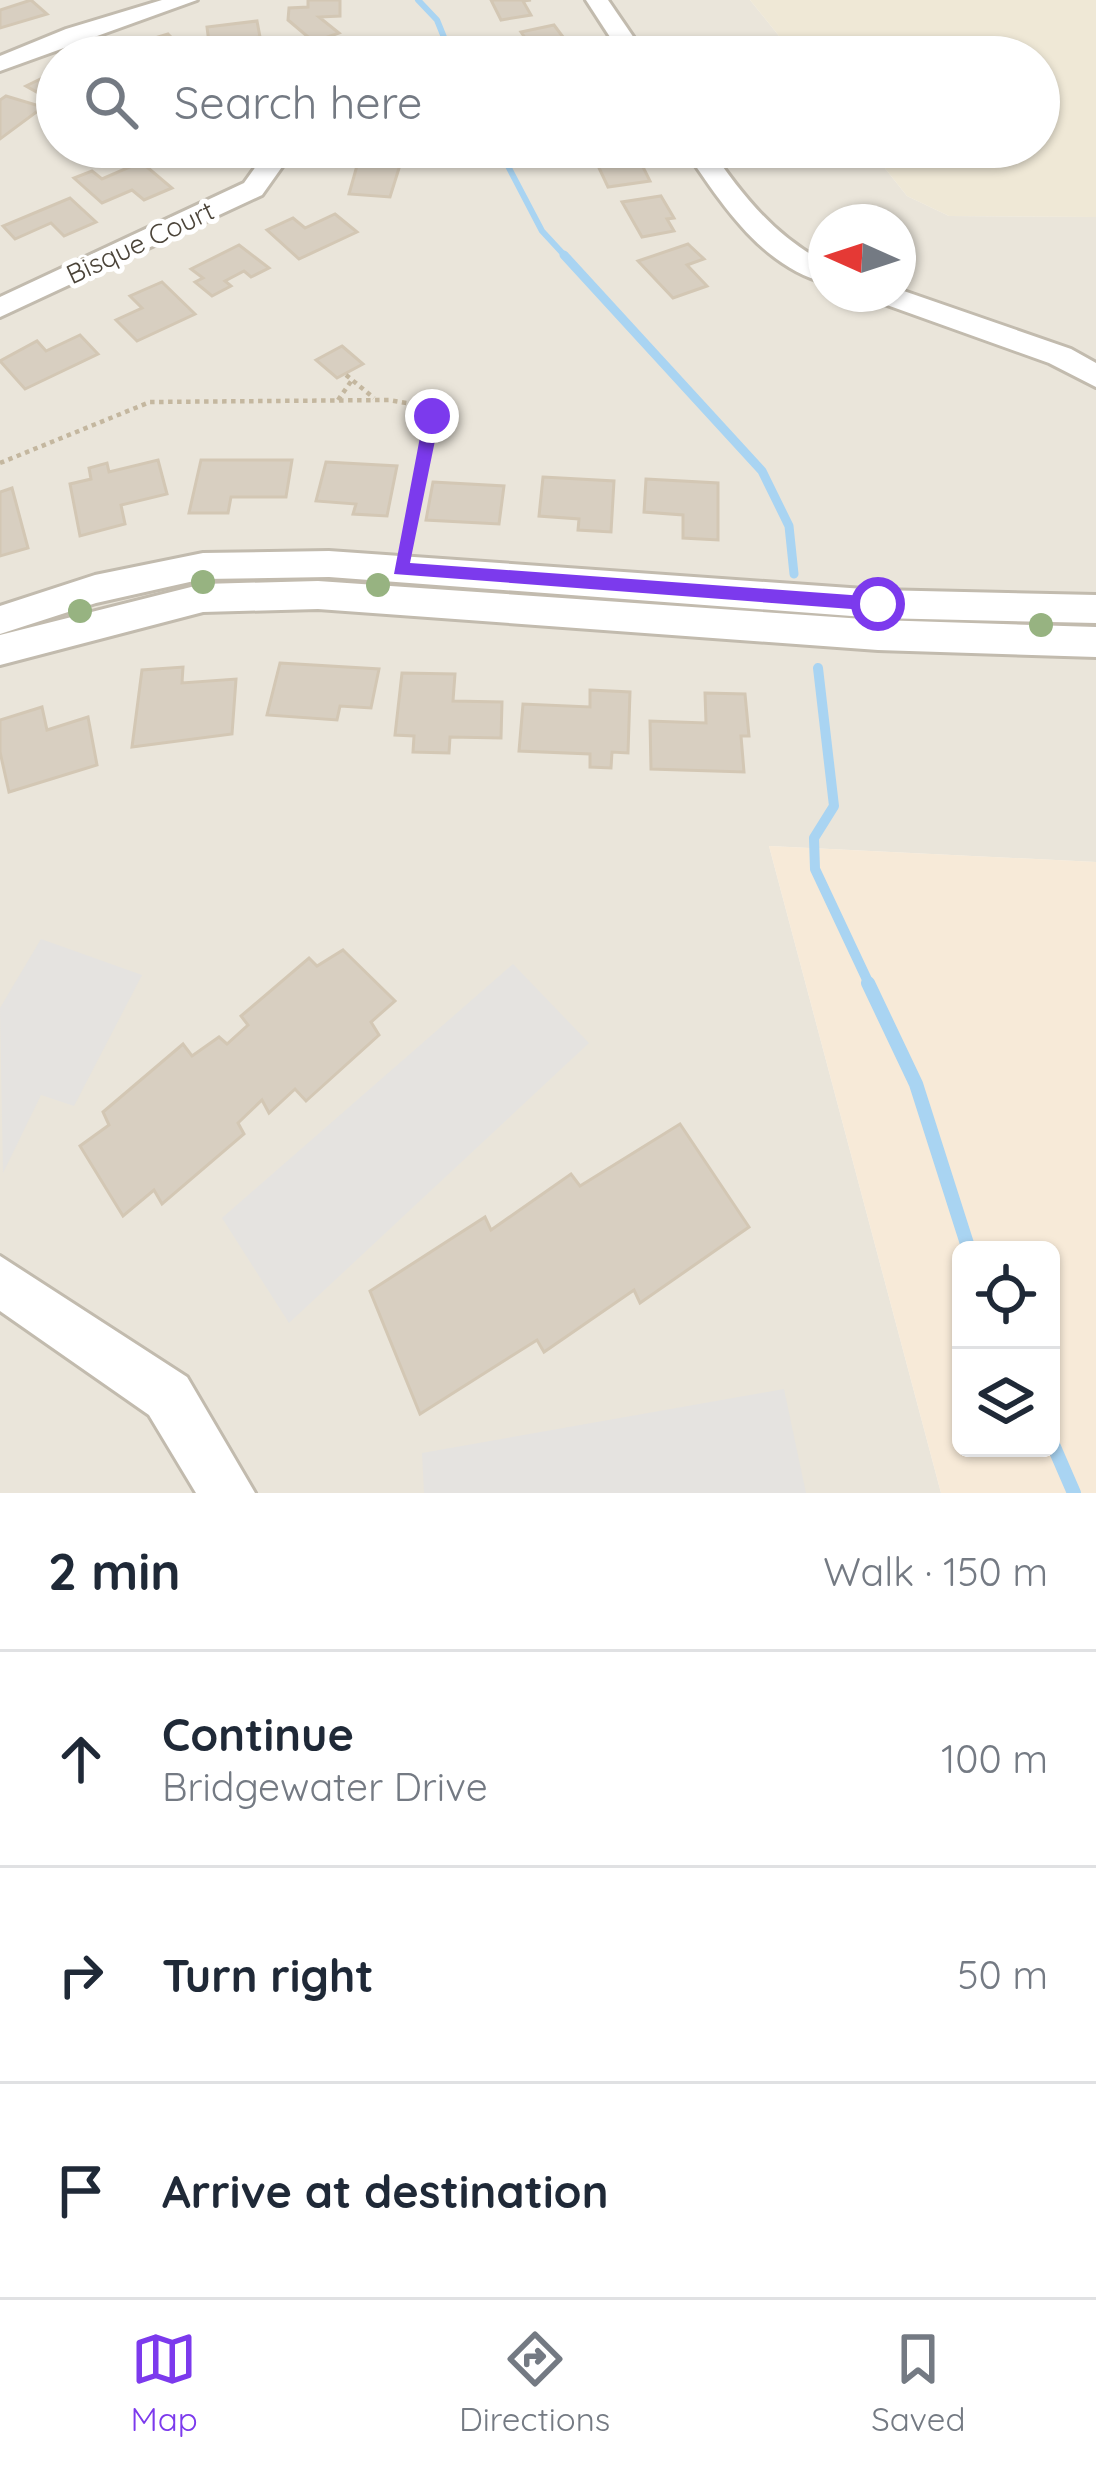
<!DOCTYPE html>
<html lang="en">
<head>
<meta charset="utf-8">
<style>
  :root { --surface:#fff; --page:#f2f2f3; --text:#1f2937; --muted:#747a83; --line:#e0e1e3; --accent:#7c3aed }
  body { margin:0; font-family:Quicksand,sans-serif; background:var(--page); color:var(--text) }
  .controls { position:absolute; right:36px; bottom:36px; display:grid; overflow:hidden; border-radius:18px; box-shadow:0 3px 9px #0004 }
  .controls button { width:108px; height:108px; display:grid; place-items:center; padding:0; border:0; border-bottom:3px solid var(--line); background:var(--surface); color:var(--text); font:60px sans-serif }
  .compass { position:absolute; left:808px; top:204px; width:108px; height:108px; border-radius:50%; background:var(--surface); box-shadow:0 3px 9px #0004; rotate:273deg }
  .stop { position:absolute; width:36px; height:36px; margin:-27px; border:9px solid #7c3aed; border-radius:50%; background:#fff }
  .stop.end { background:#7c3aed; border-color:#fff; box-shadow:0 3px 12px #0008 }
  .list { margin:0; padding:0; list-style:none }
  h2 { display:flex; justify-content:space-between; align-items:center; height:156px; margin:0; padding:0 48px; font-size:51px }
  h2 small { font-size:39px; font-weight:400; color:var(--muted) }
  .list li { display:grid; grid-template-columns:78px 1fr auto; gap:36px; align-items:center; box-sizing:border-box; height:216px; padding:0 48px; border-top:3px solid var(--line) }
  .list b { display:block; font-size:45px; white-space:nowrap }
  .list p { margin:0; font-size:39px; white-space:nowrap; color:var(--muted) }
  .list em { font-size:39px; font-style:normal; color:var(--muted) }
  .icon { flex:none; width:66px; height:66px; fill:none; stroke:currentColor; stroke-width:2; stroke-linecap:round; stroke-linejoin:round }
  .map { position:relative; flex:none; width:1096px; height:1493px; overflow:hidden }
  .search { position:absolute; background:var(--surface); box-shadow:0 3px 9px #0004; left:36px; right:36px; top:36px; height:132px; display:flex; align-items:center; gap:30px; box-sizing:border-box; padding:0 42px; border-radius:66px; color:var(--muted); font-size:45px }
  .sheet { height:804px; background:var(--surface) }
  nav { display:flex; justify-content:space-around; align-items:center; box-sizing:border-box; height:168px; border-top:3px solid var(--line); background:var(--surface); font-size:33px; color:var(--muted) }
  nav a { display:grid; justify-items:center; gap:6px }
  nav .on { color:var(--accent) }
  .map>svg:first-child { display:block }
  .residential { fill:#eae5da; fill-rule:evenodd }
  .commercial { fill:#f7ead8; fill-rule:evenodd }
  .education { fill:#efe8d6 }
  .parking { fill:#e5e3e0 }
  .lines { fill:none; stroke-linecap:round; stroke-linejoin:round }
  .stream-far3 { stroke:#a9d4f2; stroke-width:6 }
  .stream-far2 { stroke:#a9d4f2; stroke-width:9 }
  .stream-far1 { stroke:#a9d4f2; stroke-width:10 }
  .stream { stroke:#a9d4f2; stroke-width:14 }
  .building { fill:#d8cfc1; stroke:#d3c7b4; stroke-width:3 }
  .minor-casing { stroke:#c2bbae; stroke-width:6 }
  .path { stroke:#c4b79f; stroke-width:4.5; stroke-dasharray:4.5 4.5; stroke-linecap:butt }
  .minor { fill:#fff; fill-rule:evenodd }
  .tree { fill:#97b381 }
  .route { fill:#7c3aed }
  .labels { text-anchor:middle; dominant-baseline:central; stroke-width:10; stroke-linejoin:round; paint-order:stroke }
  .far-street-label { font-size:27px; fill:#4b4439; stroke:#fff }
</style>
</head>
<body>
<div class="map">
<svg width="1096" height="1493" viewBox="0 0 1096 1493">
  <rect width="100%" height="100%" fill="#f6f3ec"/>
  <path class="residential" d="M0 0H750L796 57H57V147H868L907 196 949 216 1096 217V862L769 846 941 1493H0ZM826 222H898V294H826Z"/>
  <path class="commercial" d="M769 846 1096 862V1493H941ZM961 1250H1051V1448H961Z"/>
  <path class="education" d="M750 0H1096V217L949 216 907 196 868 147H1039V57H796Z"/>
  <g class="parking">
    <path d="M41 939 142 975 74 1106 41 1095 3 1173 0 1008Z"/>
    <path d="M513 964 589 1043 289 1323 222 1218Z"/>
    <path d="M784 1389 806 1493H424L422 1453Z"/>
  </g>
  <g class="lines">
    <g class="stream-far3">
      <path d="M418 0 437 20 452 57"/>
      <path d="M498 147 542 231 567 258"/>
    </g>
    <path class="stream-far2" d="M564 255 762 471 789 526 794 574"/>
    <path class="stream-far1" d="M818 668 834 806 814 838 815 869 870 986"/>
    <g class="stream">
      <path d="M868 983 916 1084 969 1250"/>
      <path d="M1051 1440 1074 1493"/>
    </g>
  </g>
  <g class="building">
    <path d="M31 0 47 14 0 28V10Z"/>
    <path d="M308 0H340V16L319 17 339 33 314 42 288 20 289 8 308 7Z"/>
    <path d="M491 0H531L523 1 531 15 501 20Z"/>
    <path d="M257 21 260 37 209 43 207 27Z"/>
    <path d="M554 25 572 49 538 56 521 32Z"/>
    <path d="M168 34 184 50 163 57H117L112 51Z"/>
    <path d="M57 71V88L42 95 26 86Z"/>
    <path d="M6 96 43 107 0 139V100Z"/>
    <path d="M633 147 650 181 608 187 592 153Z"/>
    <path d="M141 162 172 188 144 200 132 190 102 203 74 178 92 171 102 179Z"/>
    <path d="M358 162 400 165 390 197 349 194Z"/>
    <path d="M661 196 674 218 667 219 674 231 642 237 622 202Z"/>
    <path d="M70 198 96 222 64 236 51 223 15 239 3 226Z"/>
    <path d="M335 214 357 232 299 259 267 230 293 218 305 228Z"/>
    <path d="M688 244 704 259 687 265 707 286 673 298 638 261Z"/>
    <path d="M239 245 269 268 251 277 244 271 225 281 231 286 212 296 195 282 203 278 191 269Z"/>
    <path d="M162 282 195 314 137 341 116 320 142 308 130 296Z"/>
    <path d="M80 335 98 354 25 389 0 361 37 341 46 351Z"/>
    <path d="M342 346 363 364 337 378 316 360Z"/>
    <path d="M158 460 167 494 121 505 125 524 80 536 70 484 91 479 89 468 107 463 109 472Z"/>
    <path d="M201 460H292L286 497H231L228 513H189Z"/>
    <path d="M326 462 397 466 387 516 353 514 356 504 316 501Z"/>
    <path d="M543 477 614 481 611 532 578 530 579 519 539 516Z"/>
    <path d="M646 479 718 483V540L683 538V515L644 512Z"/>
    <path d="M433 482 504 486 499 524 426 520Z"/>
    <path d="M12 488 28 548 0 556V492Z"/>
    <path d="M280 663 379 669 371 708 340 706 337 720 267 715Z"/>
    <path d="M183 667 182 683 236 679 232 734 132 747 142 670Z"/>
    <path d="M402 673 455 674 453 701 502 702 501 738 450 737 449 753 413 752 414 736 395 735Z"/>
    <path d="M590 690 630 692 628 753 612 752 611 768 590 767V754L519 751 523 704 590 707Z"/>
    <path d="M705 693 745 694 749 736H741L744 772 651 769 650 721 706 723Z"/>
    <path d="M42 707 47 730 88 717 97 765 9 792 0 752V720Z"/>
    <path d="M343 950 395 1001 371 1022 379 1035 306 1101 295 1089 269 1113 262 1100 238 1123 244 1134 162 1204 154 1190 123 1216 80 1146 109 1125 103 1112 183 1044 192 1056 219 1037 227 1044 248 1025 241 1016 309 958 317 966Z"/>
    <path d="M680 1124 749 1227 640 1303 634 1290 544 1352 537 1340 420 1414 370 1291 485 1217 491 1230 571 1174 580 1186Z"/>
  </g>
  <g class="lines">
    <defs>
      <g id="minor">
        <path d="M162 0H197L0 71V56L66 29Z"/>
        <path d="M586 0H608L647 57H623Z"/>
        <path d="M683 147H709C741 194 774 236 826 263V283C760 266 719 200 683 147Z"/>
        <path d="M271 156 284 164 262 195 0 317V297L244 183 262 158Z"/>
        <path d="M898 289 1071 349 1096 363V387L1049 363 873 300 869 294H898Z"/>
        <path d="M329 551 878 590 1096 595V623L878 618 329 577 203 579 96 603 0 634V606L95 575 203 553Z"/>
        <path d="M318 581 878 620 1096 627V657L878 650 318 609 203 612 0 665V635L203 584Z"/>
        <path d="M0 1256 187 1377 255 1493H196L149 1415 0 1311Z"/>
      </g>
    </defs>
    <use href="#minor" class="minor-casing"/>
    <g class="path">
      <path d="M346 375 374 398"/>
      <path d="M338 400 352 380"/>
      <path d="M0 463 150 402 389 400 418 405 432 416 406 538"/>
    </g>
    <use href="#minor" class="minor"/>
  </g>
  <g class="tree">
    <circle cx="203" cy="582" r="12"/>
    <circle cx="378" cy="585" r="12"/>
    <circle cx="80" cy="611" r="12"/>
    <circle cx="1041" cy="625" r="12"/>
  </g>
  <path class="route" d="M432 410 440 416 410 563 878 597 887 604 878 611 394 574 424 416Z"/>
  <g class="labels">
    <g class="far-street-label">
      <text transform="translate(140 242) rotate(-25)">Bisque Court</text>
    </g>
  </g>
</svg>
<div class="controls">
<button><svg class="icon" aria-label="locate" viewBox="0 0 24 24"><circle cx="12" cy="12" r="6"/><path d="M12 2v4M12 18v4M2 12h4M18 12h4"/></svg></button>
<button><svg class="icon" aria-label="layers" viewBox="0 0 24 24"><path d="M12 4l9 5-9 5-9-5zM3 14l9 5 9-5"/></svg></button>
</div>
<svg class="compass" viewBox="-18 -18 36 36"><path d="M0-13l5 13h-10z" fill="#e53935"/><path d="M0 13l5-13h-10z" fill="#747a83"/></svg>
<div class="stop" style="left:878px;top:604px"></div>
<div class="stop end" style="left:432px;top:416px"></div>
<div class="search"><svg class="icon" aria-label="search" viewBox="0 0 24 24"><circle cx="10" cy="10" r="6"/><path d="M15 15l6 6"/></svg>Search here</div>
</div>
<section class="sheet">
<h2>2 min<small>Walk · 150 m</small></h2>
<ul class="list">
<li><svg class="icon" aria-label="ahead" viewBox="0 0 24 24"><path d="M12 20V5M6 11l6-6 6 6"/></svg><div><b>Continue</b><p>Bridgewater Drive</p></div><em>100 m</em></li>
<li><svg class="icon" aria-label="right" viewBox="0 0 24 24"><path d="M7 20v-9h11M14 6l5 5-5 5"/></svg><div><b>Turn right</b></div><em>50 m</em></li>
<li><svg class="icon" aria-label="arrive" viewBox="0 0 24 24"><path d="M6 21V4h12l-3 4 3 4H6"/></svg><div><b>Arrive at destination</b></div></li>
</ul>
</section>
<nav>
<a class="on"><svg class="icon" aria-label="map" viewBox="0 0 24 24"><path d="M3 6l6-2 6 2 6-2v14l-6 2-6-2-6 2zM9 4v14M15 6v14"/></svg>Map</a>
<a><svg class="icon" aria-label="directions" viewBox="0 0 24 24"><path d="M12 3l9 9-9 9-9-9zM9 14v-3h6M13 9l2 2-2 2"/></svg>Directions</a>
<a><svg class="icon" aria-label="saved" viewBox="0 0 24 24"><path d="M7 4h10v16l-5-4-5 4z"/></svg>Saved</a>
</nav>
</body>
</html>
